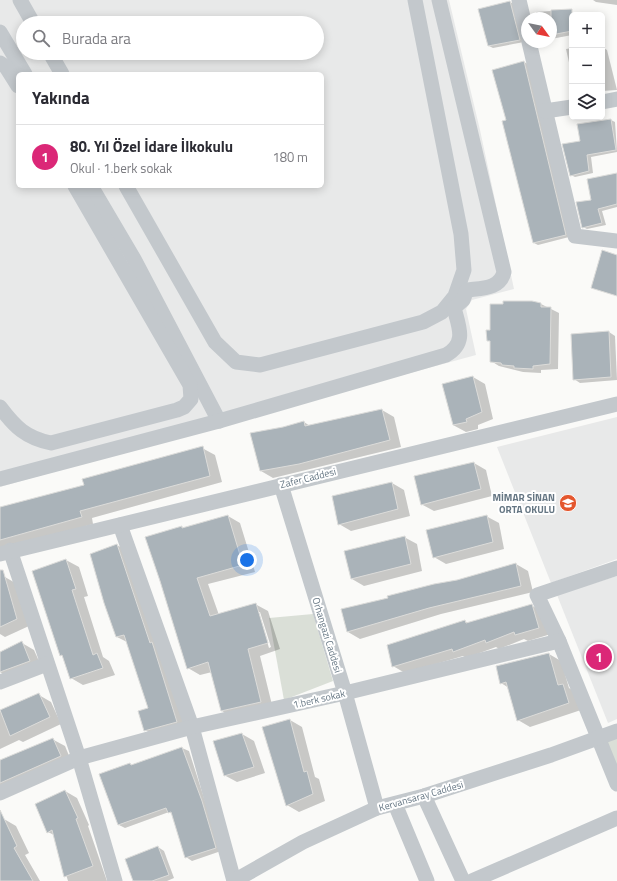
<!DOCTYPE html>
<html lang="tr">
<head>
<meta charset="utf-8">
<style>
  :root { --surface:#fff; --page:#f7f7f7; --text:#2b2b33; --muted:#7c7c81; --line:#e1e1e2; --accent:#db2777 }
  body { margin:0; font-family:"Titillium Web",sans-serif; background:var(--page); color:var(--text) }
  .controls { position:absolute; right:12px; top:12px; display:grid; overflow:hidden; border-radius:6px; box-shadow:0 2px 10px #0003 }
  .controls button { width:36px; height:36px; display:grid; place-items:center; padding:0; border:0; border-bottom:1px solid var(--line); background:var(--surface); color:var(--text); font:20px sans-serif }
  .compass { position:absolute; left:521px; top:12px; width:36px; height:36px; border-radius:50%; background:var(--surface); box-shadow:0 2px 10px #0003; rotate:123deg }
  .you { position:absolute; left:247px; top:560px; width:14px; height:14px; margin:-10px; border:3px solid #fff; border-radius:50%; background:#1a73e8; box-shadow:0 0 0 6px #1a73e833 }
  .badge { display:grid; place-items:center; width:26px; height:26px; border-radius:50%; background:var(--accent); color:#fff; font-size:13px; font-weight:700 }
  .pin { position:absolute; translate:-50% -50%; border:2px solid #fff; box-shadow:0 1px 4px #0006 }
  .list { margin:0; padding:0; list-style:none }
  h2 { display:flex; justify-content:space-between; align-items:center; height:52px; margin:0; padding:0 16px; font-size:17px }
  h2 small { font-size:13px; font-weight:400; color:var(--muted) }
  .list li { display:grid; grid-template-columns:26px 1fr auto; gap:12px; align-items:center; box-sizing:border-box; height:64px; padding:0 16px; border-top:1px solid var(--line) }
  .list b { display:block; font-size:15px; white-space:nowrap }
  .list p { margin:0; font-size:13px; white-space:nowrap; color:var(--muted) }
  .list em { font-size:13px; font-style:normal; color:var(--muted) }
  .icon { flex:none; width:22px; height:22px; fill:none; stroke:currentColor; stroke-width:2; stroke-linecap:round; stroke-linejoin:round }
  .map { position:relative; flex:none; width:617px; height:881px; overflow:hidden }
  .search { position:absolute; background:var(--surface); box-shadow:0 2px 10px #0003; left:16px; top:16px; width:308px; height:44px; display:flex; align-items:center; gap:10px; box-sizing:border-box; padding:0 14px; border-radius:22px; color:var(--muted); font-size:15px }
  .panel { position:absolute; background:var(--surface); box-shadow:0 2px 10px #0003; left:16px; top:72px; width:308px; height:116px; border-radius:6px }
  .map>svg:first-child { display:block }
  .built { fill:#e8e9e9; fill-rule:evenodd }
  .green { fill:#dadfd7 }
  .shadow { fill:#0003; fill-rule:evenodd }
  .building { fill:#aab3b9; stroke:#dcdcda }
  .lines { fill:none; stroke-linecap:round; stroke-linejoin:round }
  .street { stroke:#c3c8cc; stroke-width:15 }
  .labels { text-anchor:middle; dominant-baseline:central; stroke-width:4; stroke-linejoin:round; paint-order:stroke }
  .street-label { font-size:10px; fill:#657683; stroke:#fff }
  .poi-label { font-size:10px; font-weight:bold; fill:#657683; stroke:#fff; text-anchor:end }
</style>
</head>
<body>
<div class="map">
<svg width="617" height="881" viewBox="0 0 617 881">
  <rect width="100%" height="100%" fill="#fafaf8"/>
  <g class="built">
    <path d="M0 0H449L480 130 514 289 472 300 466 309 476 355 172 438 0 487ZM23 23H317V53H23ZM18 74H322V186H18Z"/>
    <path d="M617 417V559L551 583 497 447Z"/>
    <path d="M617 576V719L608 723 557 595Z"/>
  </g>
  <g class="green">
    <path d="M313 614 333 681 284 700 269 618Z"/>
    <path d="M617 737V767L606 741Z"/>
  </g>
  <g class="shadow">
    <path d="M593 0H617V5L596 2Z"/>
    <path d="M510 2 514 4 524 42 493 48 489 46Z"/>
    <path d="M565 10 577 15H572V35L551 39V18H537L536 12Z"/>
    <path d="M602 47 607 50 617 90 602 91Z"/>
    <path d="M572 48V76L566 49Z"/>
    <path d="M524 62 528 64 569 237 538 245 534 243 507 121Z"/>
    <path d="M611 120 615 122 617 152 591 157 593 173 575 177 571 175 581 142Z"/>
    <path d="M617 174V207L602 211 606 225 587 229 583 227Z"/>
    <path d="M541 304 559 313 558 369 541 370V373L523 372 499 366 491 361V342L488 340 491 331Z"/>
    <path d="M609 332 615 336 617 380 580 383 574 379Z"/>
    <path d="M473 377 485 384 493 419 478 425V429L466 432 453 425Z"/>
    <path d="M382 410 394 417 401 447 273 478 261 471 283 428 304 422 310 426Z"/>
    <path d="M202 448 215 455 222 482 92 518 93 524 0 551V508L86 486Z"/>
    <path d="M474 463 486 470 492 496 434 511 421 504 415 477Z"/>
    <path d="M392 483 404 490 410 516 351 531 339 524Z"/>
    <path d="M228 516 240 523 255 572 208 584 219 615 255 604 268 611 280 649 260 656 273 709 234 718 222 711 212 672 200 675 188 668 182 527 184 529ZM258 612H260L271 647 269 648Z"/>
    <path d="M486 516 499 523 504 549 446 564 434 557Z"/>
    <path d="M404 537 417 544 422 571 364 586 352 579Z"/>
    <path d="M117 545 129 552 189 728 157 737 145 730 150 709 127 642 117 637Z"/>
    <path d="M66 560 79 567 88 596 84 597 103 657 109 661 115 675 83 685 71 678 64 657 61 655 33 571Z"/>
    <path d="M516 564 528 571 533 592 441 614 360 639 348 632 342 609 458 581Z"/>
    <path d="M5 577 17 584 29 626 5 637 0 634V579Z"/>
    <path d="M531 605 544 613 551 634 528 641 524 639 499 649 496 647 466 658 463 656 405 673 393 666 465 621 468 623Z"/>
    <path d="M22 643 34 650 42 668 12 679 0 672V653Z"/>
    <path d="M549 654 561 661 569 688 575 692 581 710 530 727 518 720 509 688 501 683Z"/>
    <path d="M39 695 51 702 61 724 23 742 19 740 0 749V712Z"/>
    <path d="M290 720 302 727 315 777 319 779 325 801 299 812 287 805Z"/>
    <path d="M242 734 254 741 265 773 237 782 224 775Z"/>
    <path d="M52 739 65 746 72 763 0 800V761Z"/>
    <path d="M182 748 189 751 221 851 192 861 186 857 172 814 169 812 125 828 119 825 130 764 133 766Z"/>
    <path d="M65 791 77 798 89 825 88 826 107 881H68L54 835 48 832Z"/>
    <path d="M4 819 16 826 29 853 25 855 40 881H0V821Z"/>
    <path d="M158 847 164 851 174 878 167 881H134Z"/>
  </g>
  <g class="building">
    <path d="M510 1 520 40 488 46 478 9Z"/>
    <path d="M572 9V31L551 35V10Z"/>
    <path d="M524 61 566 235 533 243 502 121 506 120 492 70Z"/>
    <path d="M611 119 616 150 587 155 589 171 570 176 562 144 580 141 577 124Z"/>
    <path d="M617 173V204L598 209 602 223 582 228 576 202 591 200 587 179Z"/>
    <path d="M602 250 617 255V296L591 288Z"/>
    <path d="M503 301H532L541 303V307H551L550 364 533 366V369L514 368V366L502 365 501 363 490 362V341H487L486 330H490V304H503Z"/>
    <path d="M609 331 611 377 573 380 571 334Z"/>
    <path d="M473 376 482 412 466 419 467 422 453 425 442 384Z"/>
    <path d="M382 409 390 440 299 464 260 471 250 433 283 427 304 421 305 426Z"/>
    <path d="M203 446 210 476 80 511 82 517 0 540V507L84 485 82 479Z"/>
    <path d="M474 462 481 489 421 505 414 476Z"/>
    <path d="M392 482 398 509 338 525 332 496Z"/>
    <path d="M228 515 243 565 197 578 210 616 256 603 268 643 248 649 261 702 221 711 208 662 187 669 160 581 145 537 182 526V528Z"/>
    <path d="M487 515 493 542 433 558 426 530Z"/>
    <path d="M405 536 411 564 351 579 344 551Z"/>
    <path d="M117 544 150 643 152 642 153 645 177 722 144 731 138 711 148 708 124 635 116 637 104 603 90 554Z"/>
    <path d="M66 559 76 589 72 590 93 655 97 653 103 668 70 679 62 655 60 656 32 571Z"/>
    <path d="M516 563 521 586 429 608 347 632 341 609 388 598 387 596 434 584 457 580Z"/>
    <path d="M0 570H3L17 619 0 627Z"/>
    <path d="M532 604 539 628 515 635 514 632 486 643 485 640 453 652 452 649 392 667 387 645 465 620 466 623Z"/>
    <path d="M22 641 30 661 0 672V652Z"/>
    <path d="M549 653 558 685 563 684 569 703 517 721 506 682 500 684 496 666Z"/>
    <path d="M39 693 50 717 10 736 0 710Z"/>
    <path d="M290 719 304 772 307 771 313 794 286 806 262 727Z"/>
    <path d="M242 733 254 767 224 776 213 741Z"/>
    <path d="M53 738 61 756 0 783V760Z"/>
    <path d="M182 747 202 801 216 848 185 858 171 812 168 813 166 808 118 825 99 774 130 763 131 765Z"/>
    <path d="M65 790 78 818 76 819 93 866 64 877 52 830 47 833 35 804Z"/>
    <path d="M0 810 17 846 14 848 33 881H0Z"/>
    <path d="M158 846 169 875 152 881H133L125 859Z"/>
  </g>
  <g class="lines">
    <g class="street">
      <path d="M20 0 33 23"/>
      <path d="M519 0 527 34"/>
      <path d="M0 32 25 74"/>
      <path d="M529 42 575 236 617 241"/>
      <path d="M50 53 62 74"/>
      <path d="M0 63 6 67 18 86"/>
      <path d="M602 102 617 99"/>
      <path d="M545 111 572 107"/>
      <path d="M91 186 134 259 219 421"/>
      <path d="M126 186 215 342 236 362 260 365 423 322 442 312 455 296 464 270 461 234 415 0"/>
      <path d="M0 407C15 427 26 438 51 443L177 410 184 407 191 399 190 385 75 186"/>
      <path d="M0 479 219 421 446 355C467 343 459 327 454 308L463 300 467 290C482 288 500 289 504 272L439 0"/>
      <path d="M281 485 345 693 377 808"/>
      <path d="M120 525 192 727 234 881"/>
      <path d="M10 550 79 758 115 881"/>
      <path d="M0 554 617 404"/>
      <path d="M617 568 537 595 559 641 617 784"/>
      <path d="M0 682 47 664"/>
      <path d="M0 793 79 758 192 727 345 693 559 641"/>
      <path d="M424 796 463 881"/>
      <path d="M395 804 427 881"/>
      <path d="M234 881 303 842 377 808 424 796 551 755 617 731"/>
      <path d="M472 881 617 818"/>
    </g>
  </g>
  <defs>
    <symbol id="school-disc" viewBox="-11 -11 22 22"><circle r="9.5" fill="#e4572e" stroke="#fff"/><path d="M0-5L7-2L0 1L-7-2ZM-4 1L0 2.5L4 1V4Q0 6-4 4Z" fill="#fff"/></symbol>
  </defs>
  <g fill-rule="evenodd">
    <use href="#school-disc" x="558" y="493" width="20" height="20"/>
  </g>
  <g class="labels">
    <g class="street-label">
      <text transform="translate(308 478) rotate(-14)">Zafer Caddesi</text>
      <text transform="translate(327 635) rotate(73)">Orhangazi Caddesi</text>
      <text transform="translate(319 699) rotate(-13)">1.berk sokak</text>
      <text transform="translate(421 796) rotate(-16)">Kervansaray Caddesi</text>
    </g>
    <g class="poi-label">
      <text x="555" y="497">MİMAR SİNAN<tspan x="555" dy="12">ORTA OKULU</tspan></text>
    </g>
  </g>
</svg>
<div class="controls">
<button>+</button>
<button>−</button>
<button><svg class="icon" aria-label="layers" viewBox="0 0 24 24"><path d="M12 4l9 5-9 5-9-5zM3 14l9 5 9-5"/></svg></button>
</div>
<svg class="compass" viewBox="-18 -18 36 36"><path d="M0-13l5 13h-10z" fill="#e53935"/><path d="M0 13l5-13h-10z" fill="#7c7c81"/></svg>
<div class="you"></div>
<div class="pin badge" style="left:599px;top:657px">1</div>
<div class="search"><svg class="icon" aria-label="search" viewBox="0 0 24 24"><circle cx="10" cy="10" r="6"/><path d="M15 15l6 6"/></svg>Burada ara</div>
<section class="panel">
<h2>Yakında<small></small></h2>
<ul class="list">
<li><span class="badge">1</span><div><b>80. Yıl Özel İdare İlkokulu</b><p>Okul · 1.berk sokak</p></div><em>180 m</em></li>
</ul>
</section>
</div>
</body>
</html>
